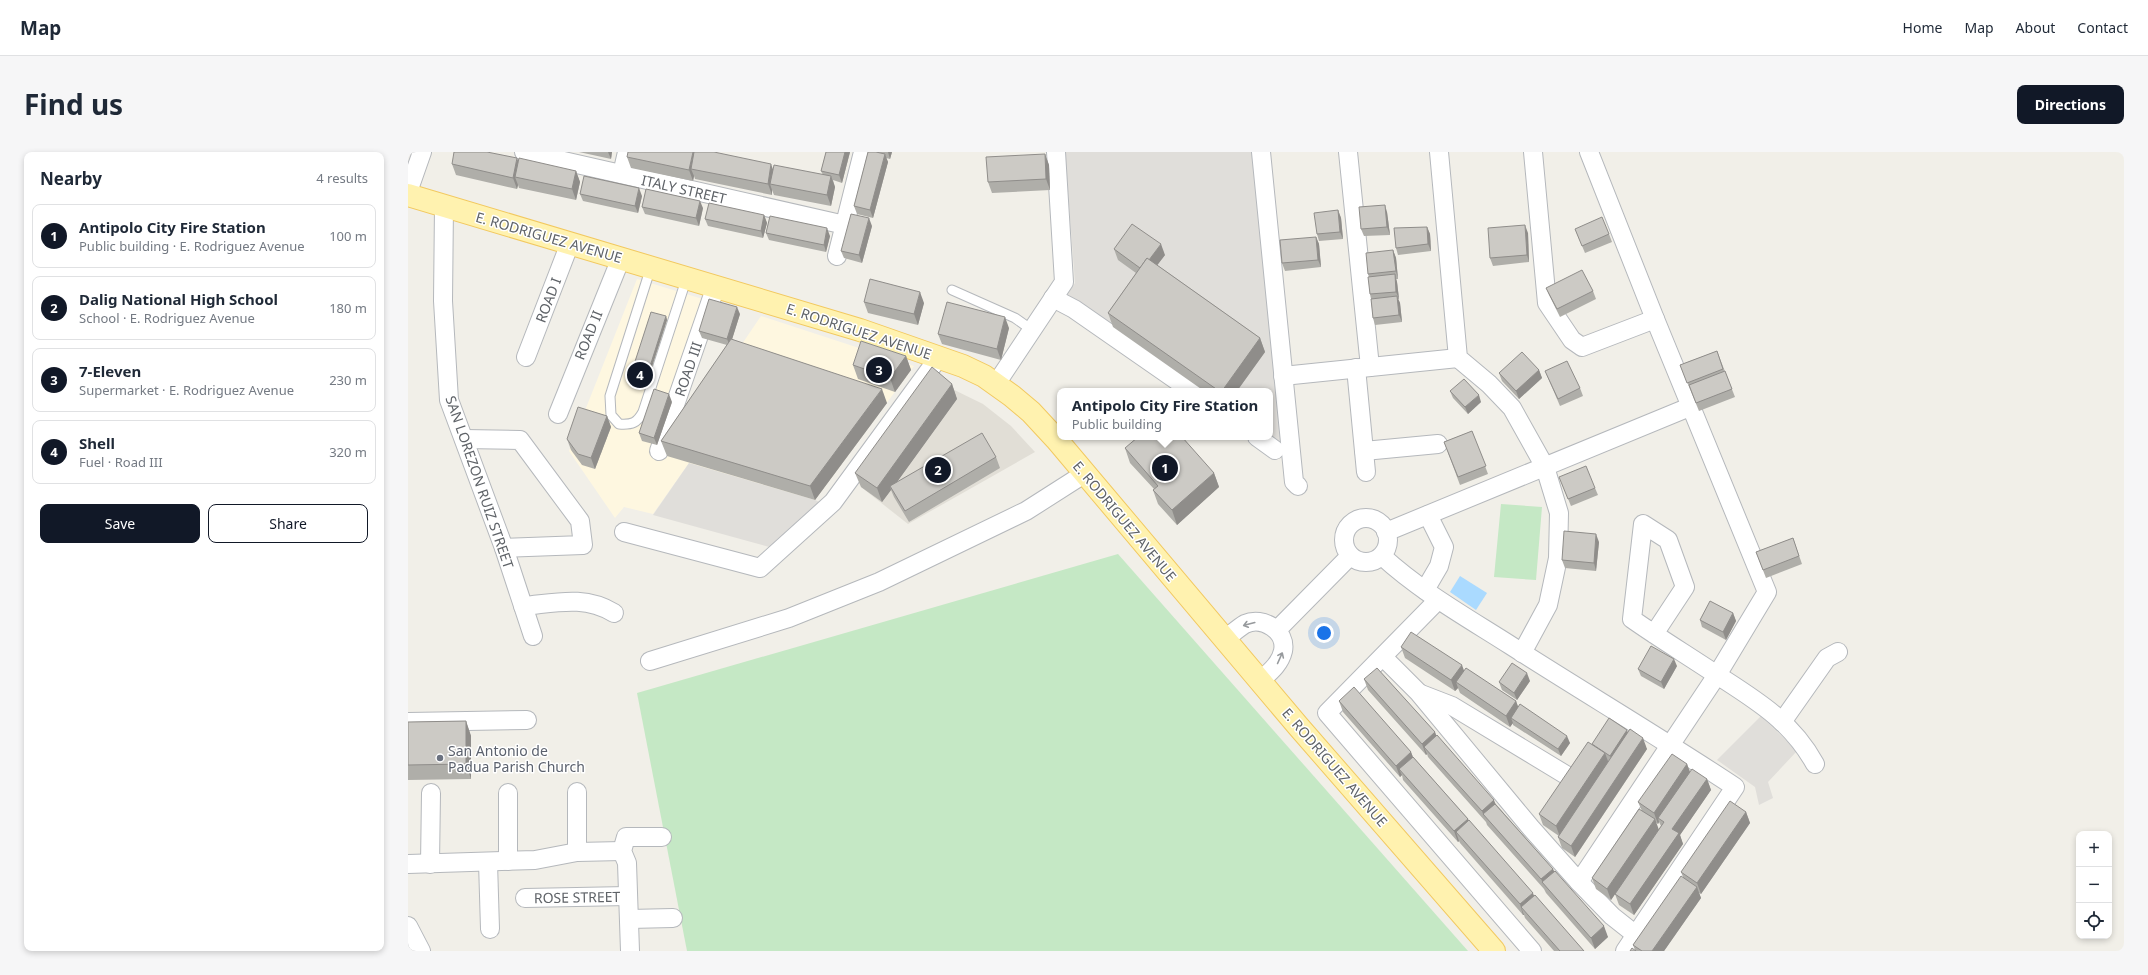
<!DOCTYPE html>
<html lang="en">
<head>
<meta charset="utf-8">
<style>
  :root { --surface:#fff; --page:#f6f6f7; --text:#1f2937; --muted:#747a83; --line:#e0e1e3; --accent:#111827 }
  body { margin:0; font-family:"Noto Sans",sans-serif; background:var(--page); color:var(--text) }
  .controls { position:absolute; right:12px; bottom:12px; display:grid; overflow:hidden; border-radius:8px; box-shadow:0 2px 6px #0003 }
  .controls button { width:36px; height:36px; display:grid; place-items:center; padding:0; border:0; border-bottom:1px solid var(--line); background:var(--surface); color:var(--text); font:20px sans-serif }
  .you { position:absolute; left:916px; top:481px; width:14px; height:14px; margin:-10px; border:3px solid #fff; border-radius:50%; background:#1a73e8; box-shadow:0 0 0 6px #1a73e833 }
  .badge { display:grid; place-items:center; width:26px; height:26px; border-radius:50%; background:var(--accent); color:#fff; font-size:13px; font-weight:700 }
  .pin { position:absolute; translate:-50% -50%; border:2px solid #fff; box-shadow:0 1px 4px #0006 }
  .popup { position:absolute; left:649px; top:236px; width:216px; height:52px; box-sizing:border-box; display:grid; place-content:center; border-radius:8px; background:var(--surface); filter:drop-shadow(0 1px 3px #0005); font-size:13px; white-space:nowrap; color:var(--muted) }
  .popup b { font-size:15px; color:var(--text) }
  .popup::after { content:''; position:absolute; left:50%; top:100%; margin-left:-8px; border:8px solid transparent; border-top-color:var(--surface) }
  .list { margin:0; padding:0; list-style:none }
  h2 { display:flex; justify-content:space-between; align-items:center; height:52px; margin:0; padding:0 16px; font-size:17px }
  h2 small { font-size:13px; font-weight:400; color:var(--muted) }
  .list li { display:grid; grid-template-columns:26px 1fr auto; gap:12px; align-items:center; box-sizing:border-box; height:64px; margin:0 8px 8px; padding:0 8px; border:1px solid var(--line); border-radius:8px }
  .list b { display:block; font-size:15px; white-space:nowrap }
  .list p { margin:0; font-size:13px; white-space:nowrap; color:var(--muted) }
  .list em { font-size:13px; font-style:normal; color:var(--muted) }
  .actions { display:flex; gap:8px; padding:12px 16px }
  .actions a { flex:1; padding:9px 0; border:1px solid var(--accent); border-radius:8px; text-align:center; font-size:14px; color:var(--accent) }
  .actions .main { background:var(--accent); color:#fff }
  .icon { flex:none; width:22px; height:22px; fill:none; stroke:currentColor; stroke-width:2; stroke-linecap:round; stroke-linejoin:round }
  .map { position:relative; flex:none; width:1716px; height:799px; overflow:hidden; border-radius:8px }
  header { display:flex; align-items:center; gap:24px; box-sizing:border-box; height:56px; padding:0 20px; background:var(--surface); border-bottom:1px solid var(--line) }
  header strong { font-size:19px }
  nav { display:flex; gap:22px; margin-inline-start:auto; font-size:14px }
  .intro { display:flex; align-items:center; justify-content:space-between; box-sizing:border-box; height:96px; padding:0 24px }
  h1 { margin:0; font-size:28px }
  .button { padding:10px 18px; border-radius:8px; background:var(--accent); color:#fff; font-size:14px; font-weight:700 }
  main { display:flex; gap:24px; padding:0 24px }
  aside { flex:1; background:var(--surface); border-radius:8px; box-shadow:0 2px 6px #0003 }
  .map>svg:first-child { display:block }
  .commercial { fill:#fef7e0 }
  .industrial { fill:#e0deda }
  .education { fill:#e1ded6 }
  .green { fill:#c5e8c5 }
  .water { fill:#aadaff }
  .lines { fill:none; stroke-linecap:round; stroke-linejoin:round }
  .lane-casing { stroke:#b5b8bc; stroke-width:11 }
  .street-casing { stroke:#b5b8bc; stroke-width:20 }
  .primary-casing { stroke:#f2c960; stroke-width:24 }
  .lane { stroke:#fff; stroke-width:9 }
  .street { stroke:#fff; stroke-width:18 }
  .primary { stroke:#fff2af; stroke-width:22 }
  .wall { fill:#afaea9; fill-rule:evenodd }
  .shaded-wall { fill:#8f8d8a }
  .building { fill:#cccac5; stroke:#8f8d8a }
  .oneway { stroke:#979a9d }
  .worship-dot { fill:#6b7280; stroke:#fff; stroke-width:1.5 }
  .labels { text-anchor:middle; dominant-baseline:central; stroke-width:3; stroke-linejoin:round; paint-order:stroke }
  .street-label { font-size:14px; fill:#5f6368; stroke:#fff }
  .worship-label { font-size:14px; fill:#5b616d; stroke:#fff; text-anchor:start }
</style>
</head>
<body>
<header>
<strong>Map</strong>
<nav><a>Home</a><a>Map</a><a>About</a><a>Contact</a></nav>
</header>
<div class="intro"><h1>Find us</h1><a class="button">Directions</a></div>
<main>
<aside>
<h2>Nearby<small>4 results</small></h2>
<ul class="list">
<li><span class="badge">1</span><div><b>Antipolo City Fire Station</b><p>Public building · E. Rodriguez Avenue</p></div><em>100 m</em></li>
<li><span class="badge">2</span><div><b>Dalig National High School</b><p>School · E. Rodriguez Avenue</p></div><em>180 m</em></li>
<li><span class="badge">3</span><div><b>7-Eleven</b><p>Supermarket · E. Rodriguez Avenue</p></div><em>230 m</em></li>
<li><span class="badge">4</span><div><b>Shell</b><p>Fuel · Road III</p></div><em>320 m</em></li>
</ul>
<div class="actions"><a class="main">Save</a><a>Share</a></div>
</aside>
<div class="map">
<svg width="1716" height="799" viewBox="0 0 1716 799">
  <rect width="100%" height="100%" fill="#f1efe8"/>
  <path class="commercial" d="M229 127 298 148 247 300 258 304 353 164 506 214 407 348 281 311 245 362 216 355 207 366 161 299Z"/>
  <g class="industrial">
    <path d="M657 0H845L875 300 862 285V239H789L657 146 667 131Z"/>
    <path d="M281 311 407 348 416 352 365 396 245 363Z"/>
    <path d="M1353 564 1389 599 1360 630 1365 646 1351 653 1347 635 1309 608Z"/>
  </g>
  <path class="education" d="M530 230 575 252 603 274 627 300 500 372 453 335Z"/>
  <g class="green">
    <path d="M1093 352 1134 355 1128 428 1086 425Z"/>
    <path d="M710 402 1060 799H279L229 541Z"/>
  </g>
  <path class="water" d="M1052 424 1079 441 1068 458 1042 440Z"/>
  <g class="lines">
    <defs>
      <g id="lane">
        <path d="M243 115 202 244 203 263 211 272C224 273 229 271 235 260L279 125"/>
        <path d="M544 138 607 166 624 178"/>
      </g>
      <g id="street">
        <path d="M116 0 437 73"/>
        <path d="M853 0 886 330 890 334"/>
        <path d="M940 0 962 215"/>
        <path d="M1031 0 1050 206 1081 232 1104 256 1137 315 1151 361 1150 406 1140 453 1114 501"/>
        <path d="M1125 0 1139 151 1164 188 1174 195 1247 167"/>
        <path d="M214 22 219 0"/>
        <path d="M0 40 14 0"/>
        <path d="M36 54 35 149 41 248 96 396 125 484"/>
        <path d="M429 104 455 0"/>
        <path d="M645 146 666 157 784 239"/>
        <path d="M118 205 162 91"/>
        <path d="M948 216 958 320"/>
        <path d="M875 224 1050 206"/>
        <path d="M588 232 656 130 648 0"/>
        <path d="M150 262 213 106"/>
        <path d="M849 285 867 298"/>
        <path d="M56 287 112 288 172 369 175 393 96 396"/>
        <path d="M251 299 308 134"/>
        <path d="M956 299 1030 292"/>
        <circle cx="958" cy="388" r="22"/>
        <path d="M216 380 352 416 425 350 531 205"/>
        <path d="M978 380 1284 254"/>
        <path d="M974 404C1012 439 1058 465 1102 493 1177 541 1253 586 1327 635L1217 799"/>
        <path d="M1017 438 1031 414 1036 395 1020 363"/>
        <path d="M1030 448 919 561 1124 799"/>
        <path d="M115 454C148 451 176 443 206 461"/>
        <path d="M869 478 942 404"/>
        <path d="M1246 482 1277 435 1260 388 1235 372 1224 467C1251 486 1279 503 1306 521 1346 547 1383 568 1407 612"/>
        <path d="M817 487C823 483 830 476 837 472 855 464 879 479 875 499 872 512 862 520 852 529"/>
        <path d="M975 505 1011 541 1123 676 1171 730 1204 764 1228 783"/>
        <path d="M242 509 381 466 471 430 618 359 676 322"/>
        <path d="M1013 542 1044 554 1158 623"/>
        <path d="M0 570 119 568"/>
        <path d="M1374 570 1419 506 1430 500"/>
        <path d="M169 640V700"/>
        <path d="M100 641V709"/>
        <path d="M80 710 82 777"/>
        <path d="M0 712 127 708 169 700 214 699"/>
        <path d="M22 712 23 641"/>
        <path d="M1171 730 1309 523 1359 440 1247 167 1181 0"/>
        <path d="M117 746 220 744"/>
        <path d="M221 767 265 766"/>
        <path d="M0 774 13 799"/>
        <path d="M222 799 219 711 214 699 218 685H254"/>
      </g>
      <path id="primary" d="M0 43 452 178 555 214 576 224 604 244 623 260 648 287 890 574 1086 799"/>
    </defs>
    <use href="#lane" class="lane-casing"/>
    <use href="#street" class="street-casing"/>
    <use href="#primary" class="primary-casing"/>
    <use href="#lane" class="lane"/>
    <use href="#street" class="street"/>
    <use href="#primary" class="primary"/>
  </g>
  <g class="wall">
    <path d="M171 0H204L203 7Z"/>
    <path d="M418 0H442L434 31 425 28 427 35 423 54 366 43 364 38V43L287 27 286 24 285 29 223 16 219 5 365 17 415 23 413 19Z"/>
    <path d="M460 0H484L482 7 478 6 480 10 465 66 449 62 446 54Z"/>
    <path d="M637 2 641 13 642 38 584 41 580 30Z"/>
    <path d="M110 10 168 19 172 30 168 48 111 36 110 33 109 37 48 23 44 12Z"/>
    <path d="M172 42 234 44 230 61 175 49Z"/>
    <path d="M234 55 295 56 291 74 237 62Z"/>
    <path d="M930 58 933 66 935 87 911 89 909 82Z"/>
    <path d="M979 60 982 83 956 84 953 77Z"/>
    <path d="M356 63 359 71 355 86 300 74 297 67Z"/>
    <path d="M464 74 454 111 436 106 433 99Z"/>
    <path d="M1019 75 1022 82 1023 99 990 103 988 96Z"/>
    <path d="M1167 77 1201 82 1204 90 1177 101Z"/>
    <path d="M358 81 422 84 418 100 361 88Z"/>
    <path d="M1120 81 1121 110 1085 114 1082 106Z"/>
    <path d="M908 85 911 92 913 115 877 119 874 111Z"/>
    <path d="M706 97 757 103 749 113 852 186 857 200 829 239H796L705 175 700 161 728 121 710 108Z"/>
    <path d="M985 98 988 106 990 127H988L989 130 991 147H990L992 151 994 170 967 173 965 166 963 147 962 142 961 125 960 122Z"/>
    <path d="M1138 136 1185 139 1188 147 1152 165 1141 143Z"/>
    <path d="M456 150 516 151 510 173 460 161Z"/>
    <path d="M332 162 324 187 479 251 407 348 259 304 253 289 319 193 294 186 291 179Z"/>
    <path d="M258 164 259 168 238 233 223 229 222 225Z"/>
    <path d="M601 176 593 208 534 192 530 182Z"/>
    <path d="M1309 199 1327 245 1291 259 1272 213Z"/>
    <path d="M498 204 503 218 487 240 450 227 445 213Z"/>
    <path d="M1131 218 1134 226 1111 247 1094 229 1091 221Z"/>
    <path d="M1137 219 1172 236 1175 244 1152 254Z"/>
    <path d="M544 232 549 247 488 331 588 305 592 316 501 370 486 345 483 338 474 350 453 335 447 321Z"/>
    <path d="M1042 239 1073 250 1060 262 1045 246Z"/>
    <path d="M264 250 249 293 234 289 231 281Z"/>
    <path d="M199 264 203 275 187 317 174 313 163 298 159 287Z"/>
    <path d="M1064 279 1080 322 1052 333 1036 290Z"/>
    <path d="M717 296 806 321 811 335 769 373 750 352 745 338 746 337 722 311Z"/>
    <path d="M1154 332 1187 336 1190 343 1163 354Z"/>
    <path d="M1385 386 1394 412 1358 426 1348 400Z"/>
    <path d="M1191 390 1188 419 1157 416 1154 408Z"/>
    <path d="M1325 461 1328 469 1318 488 1294 475 1292 468Z"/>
    <path d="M993 495 1056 519 1108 549 1110 555 1162 591 1153 604 1105 573V571L1102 575 1052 541 1050 536 1047 539 997 506Z"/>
    <path d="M1269 514 1256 537 1233 524 1230 517Z"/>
    <path d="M956 527 1027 580 1028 584 1145 717 1146 719 1200 785 1187 797 1138 741 1136 737 1079 673 1078 670 1020 605 1019 602 1018 603 960 538Z"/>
    <path d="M1122 529 1109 548 1094 538 1091 530Z"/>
    <path d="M931 549 1003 600 1005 605 1060 667 1061 669 1126 744 1176 799H1146L1117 766 1116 763H1115L1052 691 1051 689 1050 690 995 628 994 623 992 625 935 560Z"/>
    <path d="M58 569 63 584V627L0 628V570Z"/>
    <path d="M1220 580 1239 597 1167 705 1154 696 1150 685 1151 684 1135 673 1131 662 1185 593 1184 592Z"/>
    <path d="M1279 612 1282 620 1299 627 1303 638 1272 683 1275 692 1226 763 1211 753 1207 742 1203 748 1188 737 1184 726 1234 659 1230 650ZM1247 670 1250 672 1251 670 1253 674 1250 678Z"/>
    <path d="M1338 660 1342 671 1293 742 1291 741 1293 746 1256 799H1222L1227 798 1225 793 1275 725 1273 720Z"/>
  </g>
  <g class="shaded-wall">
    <path d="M200 0H204L203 7Z"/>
    <path d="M285 0H288L283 17 286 24 285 29 281 18Z"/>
    <path d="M437 0H442L434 31 431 23Z"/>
    <path d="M480 0H484L482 7Z"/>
    <path d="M477 2 480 10 465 66 462 58Z"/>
    <path d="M637 2 641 13 642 38 638 27Z"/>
    <path d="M109 6 113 17 107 25 110 33 109 37 105 26Z"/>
    <path d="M363 12 367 23 362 32 364 38V43L360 32Z"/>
    <path d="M168 19 172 30 168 48 164 37Z"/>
    <path d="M423 24 427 35 423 54 419 43Z"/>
    <path d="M231 36 234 44 230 61 227 54Z"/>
    <path d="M292 49 295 56 291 74 288 66Z"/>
    <path d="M977 53 979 60 982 83 979 75Z"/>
    <path d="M930 58 933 66 935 87 932 80Z"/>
    <path d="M356 63 359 71 355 86 353 79Z"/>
    <path d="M461 66 464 74 454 111 451 103Z"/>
    <path d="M1117 73 1120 81 1121 110 1119 103Z"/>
    <path d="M1019 75 1022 82 1023 99 1020 92Z"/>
    <path d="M419 76 422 84 418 100 416 93Z"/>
    <path d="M908 85 911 92 913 115 910 108Z"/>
    <path d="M753 92 757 103 738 128 734 117Z"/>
    <path d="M985 98 988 106 990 127 988 119Z"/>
    <path d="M987 122 989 130 991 147 988 140Z"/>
    <path d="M512 140 516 151 510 173 506 162Z"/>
    <path d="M989 144 992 151 994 170 991 163Z"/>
    <path d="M329 155 332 162 322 194 319 187Z"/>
    <path d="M258 164 259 168 238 233 237 230Z"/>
    <path d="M597 165 601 176 593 208 589 197Z"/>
    <path d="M852 186 857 200 829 239H814Z"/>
    <path d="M498 204 503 218 487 240 482 226Z"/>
    <path d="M1131 218 1134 226 1111 247 1108 239Z"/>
    <path d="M544 232 549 247 484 337 482 334 483 338 474 350 469 336Z"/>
    <path d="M474 237 479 251 407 348 402 334Z"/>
    <path d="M261 242 264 250 249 293 246 286Z"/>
    <path d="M1071 243 1073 250 1060 262 1057 255Z"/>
    <path d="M199 264 203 275 187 317 183 306Z"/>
    <path d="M806 321 811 335 769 373 764 358Z"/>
    <path d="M1188 382 1191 390 1188 419 1186 411Z"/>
    <path d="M1325 461 1328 469 1318 488 1315 480Z"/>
    <path d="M1266 507 1269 514 1256 537 1253 530Z"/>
    <path d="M1054 513 1058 524 1048 530 1050 536 1047 539 1043 528Z"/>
    <path d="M1119 521 1122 529 1109 548 1106 541Z"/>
    <path d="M1108 549 1112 560 1103 566 1105 571 1102 575 1098 564Z"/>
    <path d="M58 569 63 584V627L58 612Z"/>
    <path d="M1219 578 1222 586 1205 611 1202 604Z"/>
    <path d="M1027 580 1031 591 1016 595 1019 602 1018 603 1014 592Z"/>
    <path d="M1159 584 1162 591 1153 604 1150 597Z"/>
    <path d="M1235 586 1239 597 1167 705 1163 694Z"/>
    <path d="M1003 600 1007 611 991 617 994 623 992 625 988 614Z"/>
    <path d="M1197 601 1201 612 1152 685 1148 674Z"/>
    <path d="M1279 612 1283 623 1250 666 1251 670 1250 672 1246 661Z"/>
    <path d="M1299 627 1303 638 1272 683 1275 692 1226 763 1222 752 1264 677Z"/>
    <path d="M1086 648 1090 659 1075 662 1078 670 1074 659Z"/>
    <path d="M1338 660 1342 671 1293 742 1289 731Z"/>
    <path d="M1060 667 1064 678 1048 680 1051 689 1050 690 1046 679Z"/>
    <path d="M1247 667 1251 678 1203 748 1199 737Z"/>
    <path d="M1145 717 1149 728 1135 731 1133 727Z"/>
    <path d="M1289 735 1293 746 1256 799H1244Z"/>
    <path d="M1125 741 1129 752 1113 755 1116 763H1115L1112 752Z"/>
    <path d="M1196 774 1200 785 1187 797 1183 786Z"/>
  </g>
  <g class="building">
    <path d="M46 0H79L109 6 105 26 44 12Z"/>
    <path d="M220 0H285L281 18 219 5Z"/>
    <path d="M286 0H306L363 12 360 32 283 17Z"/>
    <path d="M418 0H437L431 23 413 19Z"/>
    <path d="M460 0H468L477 2 462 58 446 54Z"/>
    <path d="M637 2 638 27 580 30 578 5Z"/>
    <path d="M111 6 168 19 164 37 107 25Z"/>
    <path d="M366 13 423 24 419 43 362 32Z"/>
    <path d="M176 24 231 36 227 54 172 42Z"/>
    <path d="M238 37 292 49 288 66 234 55Z"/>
    <path d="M301 51 356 63 353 79 297 67Z"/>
    <path d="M977 53 979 75 953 77 951 55Z"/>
    <path d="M930 58 932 80 909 82 906 61Z"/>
    <path d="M443 62 461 66 451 103 433 99Z"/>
    <path d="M362 64 419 76 416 93 358 81Z"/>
    <path d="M1194 65 1201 82 1174 94 1167 77Z"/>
    <path d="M724 72 753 92 741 108 739 106 732 116 706 97Z"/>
    <path d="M1117 73 1119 103 1082 106 1080 76Z"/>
    <path d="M1019 75 1020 92 988 96 986 76Z"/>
    <path d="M908 85 910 108 874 111 872 88Z"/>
    <path d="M985 98 988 119 960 122 958 101Z"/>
    <path d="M739 106 852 186 814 239H811L700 161Z"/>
    <path d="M1174 118 1185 139 1149 157 1138 136Z"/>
    <path d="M987 122 988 140 962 142 960 125Z"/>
    <path d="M462 127 512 140 506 162 456 150Z"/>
    <path d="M989 144 991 163 965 166 963 147Z"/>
    <path d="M301 147 329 155 319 187 291 179Z"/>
    <path d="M539 150 597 165 589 197 530 182Z"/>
    <path d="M243 160 258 164 237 230 222 225Z"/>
    <path d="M323 187 474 237 402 334 253 289Z"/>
    <path d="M453 189 498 204 482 226 445 213Z"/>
    <path d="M1309 199 1315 217 1279 231 1272 213Z"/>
    <path d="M1114 200 1131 218 1108 239 1091 221Z"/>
    <path d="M1159 209 1172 236 1150 247 1137 219Z"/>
    <path d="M524 215 544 232 469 336 447 321Z"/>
    <path d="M1317 219 1324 237 1288 251 1281 233Z"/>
    <path d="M1056 227 1071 243 1057 255 1042 239Z"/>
    <path d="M246 237 261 242 246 286 231 281Z"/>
    <path d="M170 255 199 264 183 306 170 302 159 287Z"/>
    <path d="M1064 279 1078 314 1050 325 1036 290Z"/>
    <path d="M574 281 588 305 497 359 482 334Z"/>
    <path d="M730 285H774L806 321 764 358 745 338 750 334 717 296Z"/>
    <path d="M1178 314 1187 336 1160 347 1151 325Z"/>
    <path d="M1156 379 1188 382 1186 411 1154 408Z"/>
    <path d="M1385 386 1391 404 1355 418 1348 400Z"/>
    <path d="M1302 449 1325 461 1315 480 1292 468Z"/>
    <path d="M1003 480 1054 513 1043 528 993 495Z"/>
    <path d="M1243 494 1266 507 1253 530 1230 517Z"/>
    <path d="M1104 511 1119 521 1106 541 1091 530Z"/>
    <path d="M969 516 1027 580 1014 592 956 527Z"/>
    <path d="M1058 516 1108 549 1098 564 1048 530Z"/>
    <path d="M946 535 1003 600 988 614 931 549Z"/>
    <path d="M1112 552 1159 584 1150 597 1103 566Z"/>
    <path d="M1201 566 1219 578 1202 604 1184 592Z"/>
    <path d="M58 569V612L0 613V570Z"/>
    <path d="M1222 577 1235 586 1163 694 1150 685Z"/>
    <path d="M1029 583 1086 648 1074 659 1016 595Z"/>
    <path d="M1180 590 1197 601 1148 674 1131 662Z"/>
    <path d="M1264 602 1279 612 1246 661 1230 650Z"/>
    <path d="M1005 605 1060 667 1046 679 991 617Z"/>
    <path d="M1284 617 1299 627 1264 677 1271 681 1222 752 1207 742 1256 670 1250 666Z"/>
    <path d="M1322 649 1338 660 1289 731 1273 720Z"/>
    <path d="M1087 652 1145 717 1133 727 1075 662Z"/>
    <path d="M1231 657 1247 667 1199 737 1184 726Z"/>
    <path d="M1061 668 1125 741 1112 752 1048 680Z"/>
    <path d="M1147 719 1196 774 1183 786 1134 730Z"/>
    <path d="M1273 724 1289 735 1244 799H1234L1225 793Z"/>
    <path d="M1127 743 1176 799H1152L1113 755Z"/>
    <path d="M1224 796 1228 799H1222Z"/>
  </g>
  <defs><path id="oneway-shaft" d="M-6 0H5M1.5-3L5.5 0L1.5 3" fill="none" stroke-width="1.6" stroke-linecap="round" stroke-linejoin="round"/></defs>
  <g class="oneway">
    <use href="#oneway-shaft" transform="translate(841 472) rotate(165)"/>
    <use href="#oneway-shaft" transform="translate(872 506) rotate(-66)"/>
  </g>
  <circle class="worship-dot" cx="32" cy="606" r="4"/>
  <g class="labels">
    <g class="street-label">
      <text transform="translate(276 37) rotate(13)">ITALY STREET</text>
      <text transform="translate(141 85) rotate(16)">E. RODRIGUEZ AVENUE</text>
      <text transform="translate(140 148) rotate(-69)">ROAD I</text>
      <text transform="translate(451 179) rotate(18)">E. RODRIGUEZ AVENUE</text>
      <text transform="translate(180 183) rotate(-68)">ROAD II</text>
      <text transform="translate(280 217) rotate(-71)">ROAD III</text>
      <text transform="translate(72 330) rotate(71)">SAN LOREZON RUIZ STREET</text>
      <text transform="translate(717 369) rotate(50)">E. RODRIGUEZ AVENUE</text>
      <text transform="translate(927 615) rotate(49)">E. RODRIGUEZ AVENUE</text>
      <text transform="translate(169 745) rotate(-1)">ROSE STREET</text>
    </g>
    <g class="worship-label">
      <text x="40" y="598">San Antonio de<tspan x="40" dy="16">Padua Parish Church</tspan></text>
    </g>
  </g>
</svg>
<div class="controls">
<button>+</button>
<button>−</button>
<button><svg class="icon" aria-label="locate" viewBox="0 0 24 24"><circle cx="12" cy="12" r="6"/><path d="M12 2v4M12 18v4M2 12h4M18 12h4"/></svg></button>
</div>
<div class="you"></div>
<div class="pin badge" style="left:757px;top:316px">1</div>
<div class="popup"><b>Antipolo City Fire Station</b>Public building</div>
<div class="pin badge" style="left:530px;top:318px">2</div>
<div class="pin badge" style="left:471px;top:218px">3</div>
<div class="pin badge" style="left:232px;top:223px">4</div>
</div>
</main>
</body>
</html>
